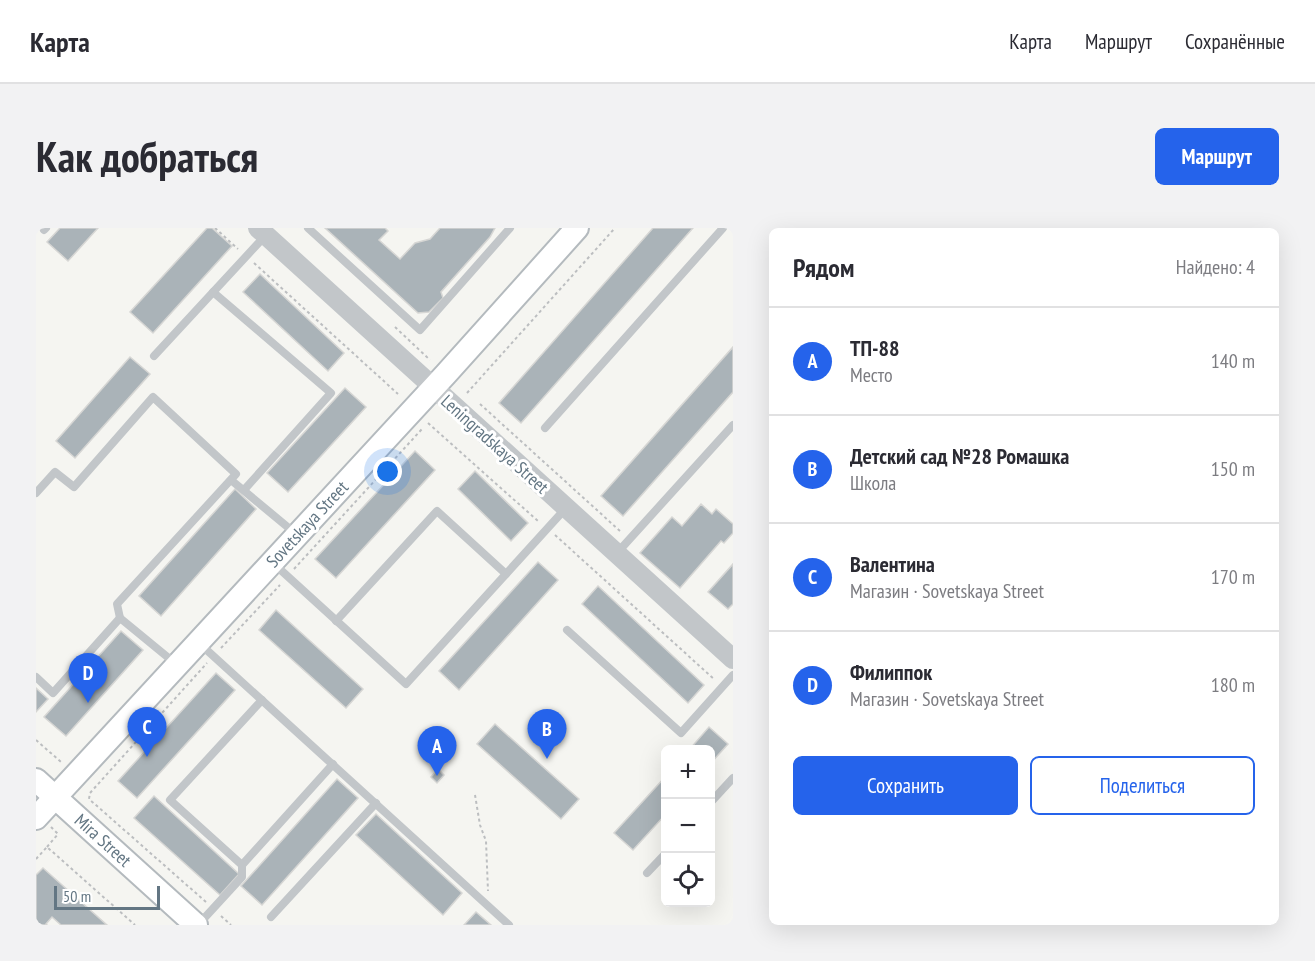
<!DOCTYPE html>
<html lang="ru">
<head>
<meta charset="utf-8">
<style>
  :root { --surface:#fff; --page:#f2f2f3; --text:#2b2b33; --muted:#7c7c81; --line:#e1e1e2; --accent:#2563eb }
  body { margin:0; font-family:"PT Sans Narrow",sans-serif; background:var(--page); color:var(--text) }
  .controls { position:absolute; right:18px; bottom:18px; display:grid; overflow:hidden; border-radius:9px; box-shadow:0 6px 24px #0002 }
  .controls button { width:54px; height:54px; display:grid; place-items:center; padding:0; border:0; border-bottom:2px solid var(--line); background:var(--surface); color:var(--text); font:30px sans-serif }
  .scale { position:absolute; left:18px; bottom:15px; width:106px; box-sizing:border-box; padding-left:6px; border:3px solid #637683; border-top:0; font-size:16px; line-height:21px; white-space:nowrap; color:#637683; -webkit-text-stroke:4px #fff; paint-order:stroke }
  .you { position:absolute; left:352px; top:244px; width:21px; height:21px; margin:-15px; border:4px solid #fff; border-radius:50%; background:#1a73e8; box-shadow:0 0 0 9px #1a73e833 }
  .badge { display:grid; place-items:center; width:39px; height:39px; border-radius:50%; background:var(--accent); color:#fff; font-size:20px; font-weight:700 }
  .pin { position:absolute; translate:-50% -50px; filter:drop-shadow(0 2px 3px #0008) }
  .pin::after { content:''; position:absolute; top:32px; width:21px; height:18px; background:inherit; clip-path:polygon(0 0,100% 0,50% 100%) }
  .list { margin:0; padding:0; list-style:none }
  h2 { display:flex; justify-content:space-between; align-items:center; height:78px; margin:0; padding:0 24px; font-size:26px }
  h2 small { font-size:20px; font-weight:400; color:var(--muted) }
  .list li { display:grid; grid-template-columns:39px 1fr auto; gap:18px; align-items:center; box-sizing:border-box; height:108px; padding:0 24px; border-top:2px solid var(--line) }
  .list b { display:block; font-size:22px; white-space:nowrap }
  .list p { margin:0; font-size:20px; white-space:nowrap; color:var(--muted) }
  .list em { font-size:20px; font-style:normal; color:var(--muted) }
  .actions { display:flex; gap:12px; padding:18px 24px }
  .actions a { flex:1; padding:14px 0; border:2px solid var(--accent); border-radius:9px; text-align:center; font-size:21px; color:var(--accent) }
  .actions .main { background:var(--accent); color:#fff }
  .icon { flex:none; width:33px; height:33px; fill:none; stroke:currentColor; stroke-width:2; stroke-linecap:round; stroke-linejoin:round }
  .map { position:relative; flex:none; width:697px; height:697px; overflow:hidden; border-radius:9px }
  header { display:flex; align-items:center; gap:36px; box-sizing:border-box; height:84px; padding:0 30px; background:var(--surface); border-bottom:2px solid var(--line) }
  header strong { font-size:28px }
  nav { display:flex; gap:33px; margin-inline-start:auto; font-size:21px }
  .intro { display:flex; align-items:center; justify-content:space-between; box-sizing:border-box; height:144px; padding:0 36px }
  h1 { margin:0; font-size:42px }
  .button { padding:15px 27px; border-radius:9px; background:var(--accent); color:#fff; font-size:21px; font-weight:700 }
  main { display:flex; gap:36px; padding:0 36px }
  aside { flex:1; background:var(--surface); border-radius:9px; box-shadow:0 6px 24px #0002 }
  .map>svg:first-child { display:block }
  .building { fill:#aab3b8; stroke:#d6d6d4; stroke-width:1.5 }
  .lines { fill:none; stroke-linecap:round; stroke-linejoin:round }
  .secondary-casing { stroke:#b4babe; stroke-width:26 }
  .path { stroke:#bcbec0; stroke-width:2; stroke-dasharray:3 3; stroke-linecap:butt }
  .service { stroke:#c2c6c9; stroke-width:8 }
  .tertiary { stroke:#c2c6c9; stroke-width:20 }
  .secondary { stroke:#fff; stroke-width:22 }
  .labels { text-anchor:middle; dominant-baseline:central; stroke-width:6; stroke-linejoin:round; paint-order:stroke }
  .street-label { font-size:18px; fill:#637683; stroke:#fff }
</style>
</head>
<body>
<header>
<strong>Карта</strong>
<nav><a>Карта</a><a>Маршрут</a><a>Сохранённые</a></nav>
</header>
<div class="intro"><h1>Как добраться</h1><a class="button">Маршрут</a></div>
<main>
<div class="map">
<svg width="697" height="697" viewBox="0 0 697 697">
  <rect width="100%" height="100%" fill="#f5f5f1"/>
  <g class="building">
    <path d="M24 0H62L32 33 11 14Z"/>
    <path d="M171 0H176L196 18 117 105 94 84Z"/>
    <path d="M289 0H349L352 3 343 12 364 31 379 15 394 11 404 0H459L454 9 405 64 407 70 393 84 382 85Z"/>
    <path d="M617 0H657L485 195 463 175Z"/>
    <path d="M224 46 308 125 292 143 207 64Z"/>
    <path d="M697 119V164L587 288 565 268Z"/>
    <path d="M94 129 114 146 39 230 20 213Z"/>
    <path d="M309 160 330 179 252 264 231 245Z"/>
    <path d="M379 223 399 242 300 350 279 331Z"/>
    <path d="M439 243 492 295 475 313 422 261Z"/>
    <path d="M199 261 220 281 125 388 103 368Z"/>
    <path d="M665 276 676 286 680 281 697 296V305L688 315 685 313 644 360 604 325 636 289 646 298Z"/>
    <path d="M502 334 522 352 423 462 403 443Z"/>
    <path d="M697 336V376L692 381 672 364Z"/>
    <path d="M562 358 668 457 652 475 546 376Z"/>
    <path d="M240 382 327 461 310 480 223 402Z"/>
    <path d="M85 403 107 422 30 508 8 489Z"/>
    <path d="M180 445 199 462 101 570 82 553Z"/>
    <path d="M0 460 12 471 0 484Z"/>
    <path d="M459 496 543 571 525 591 441 516Z"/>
    <path d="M673 499 692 516 674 536V522H653Z"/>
    <path d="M402 541 408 547 401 555 395 549Z"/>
    <path d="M630 548V586L597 622 578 605Z"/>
    <path d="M301 551 322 570 226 677 205 658Z"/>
    <path d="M118 568 203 646 184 667 98 590Z"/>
    <path d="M340 586 426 665 407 687 320 607Z"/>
    <path d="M7 640 71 697H25L16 689 10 696 11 697H0V647Z"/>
    <path d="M440 684 455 697H428Z"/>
  </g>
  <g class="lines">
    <defs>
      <g id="secondary">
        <path d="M0 552 160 697"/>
        <path d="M0 590 410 146 541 0"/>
      </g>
    </defs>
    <use href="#secondary" class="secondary-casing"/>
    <g class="path">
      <path d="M179 0 202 21"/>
      <path d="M218 35 362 166"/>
      <path d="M359 99 394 132"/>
      <path d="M431 165 579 0"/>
      <path d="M444 176 584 303"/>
      <path d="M392 195 503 294"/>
      <path d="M519 307 679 452"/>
      <path d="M258 341 386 201"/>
      <path d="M185 420 244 357"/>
      <path d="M0 512 25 534"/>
      <path d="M439 567 444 597 450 613 452 663"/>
      <path d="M11 619 22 606 15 599"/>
      <path d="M0 631 11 619 99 697"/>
      <path d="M170 674 53 571 54 565 171 435"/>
      <path d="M185 688 195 697"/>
    </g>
    <g class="service">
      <path d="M272 0 384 102 474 0"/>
      <path d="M8 2 10 0"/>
      <path d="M177 64 295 165 208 262"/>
      <path d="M118 128 229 8"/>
      <path d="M509 200 687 0"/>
      <path d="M195 252 260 306"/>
      <path d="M0 265 19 244 38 259 117 169 200 246 81 376 84 390"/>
      <path d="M581 325 697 197"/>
      <path d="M237 335 370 456 470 346"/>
      <path d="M300 393 401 283 470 346 529 281"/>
      <path d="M531 402 645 505 697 447"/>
      <path d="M163 415 473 697"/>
      <path d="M0 449 17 465 84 390 140 436"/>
      <path d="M674 575 697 550"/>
      <path d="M206 637 297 536"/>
      <path d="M611 645 630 625"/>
      <path d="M235 689 340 575"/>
      <path d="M162 697 206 649V637L134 572 226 472"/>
    </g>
    <path class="tertiary" d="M222 0 697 431"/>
    <use href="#secondary" class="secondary"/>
  </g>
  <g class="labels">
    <g class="street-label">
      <text transform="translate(459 216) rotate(42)">Leningradskaya Street</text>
      <text transform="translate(271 296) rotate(-47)">Sovetskaya Street</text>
      <text transform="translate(67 612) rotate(42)">Mira Street</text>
    </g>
  </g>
</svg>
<div class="controls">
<button>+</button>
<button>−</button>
<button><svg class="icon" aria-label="locate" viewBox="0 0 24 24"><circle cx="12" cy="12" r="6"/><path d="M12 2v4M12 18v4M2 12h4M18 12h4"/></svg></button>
</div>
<div class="scale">50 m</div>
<div class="you"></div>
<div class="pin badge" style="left:401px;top:548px">A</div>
<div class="pin badge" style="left:511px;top:531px">B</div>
<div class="pin badge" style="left:111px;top:529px">C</div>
<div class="pin badge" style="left:52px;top:475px">D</div>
</div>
<aside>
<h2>Рядом<small>Найдено: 4</small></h2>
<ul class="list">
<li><span class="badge">A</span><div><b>ТП-88</b><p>Место</p></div><em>140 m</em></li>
<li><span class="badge">B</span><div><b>Детский сад №28 Ромашка</b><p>Школа</p></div><em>150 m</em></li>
<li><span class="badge">C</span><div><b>Валентина</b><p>Магазин · Sovetskaya Street</p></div><em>170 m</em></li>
<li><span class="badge">D</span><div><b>Филиппок</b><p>Магазин · Sovetskaya Street</p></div><em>180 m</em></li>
</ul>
<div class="actions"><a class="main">Сохранить</a><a>Поделиться</a></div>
</aside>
</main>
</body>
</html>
